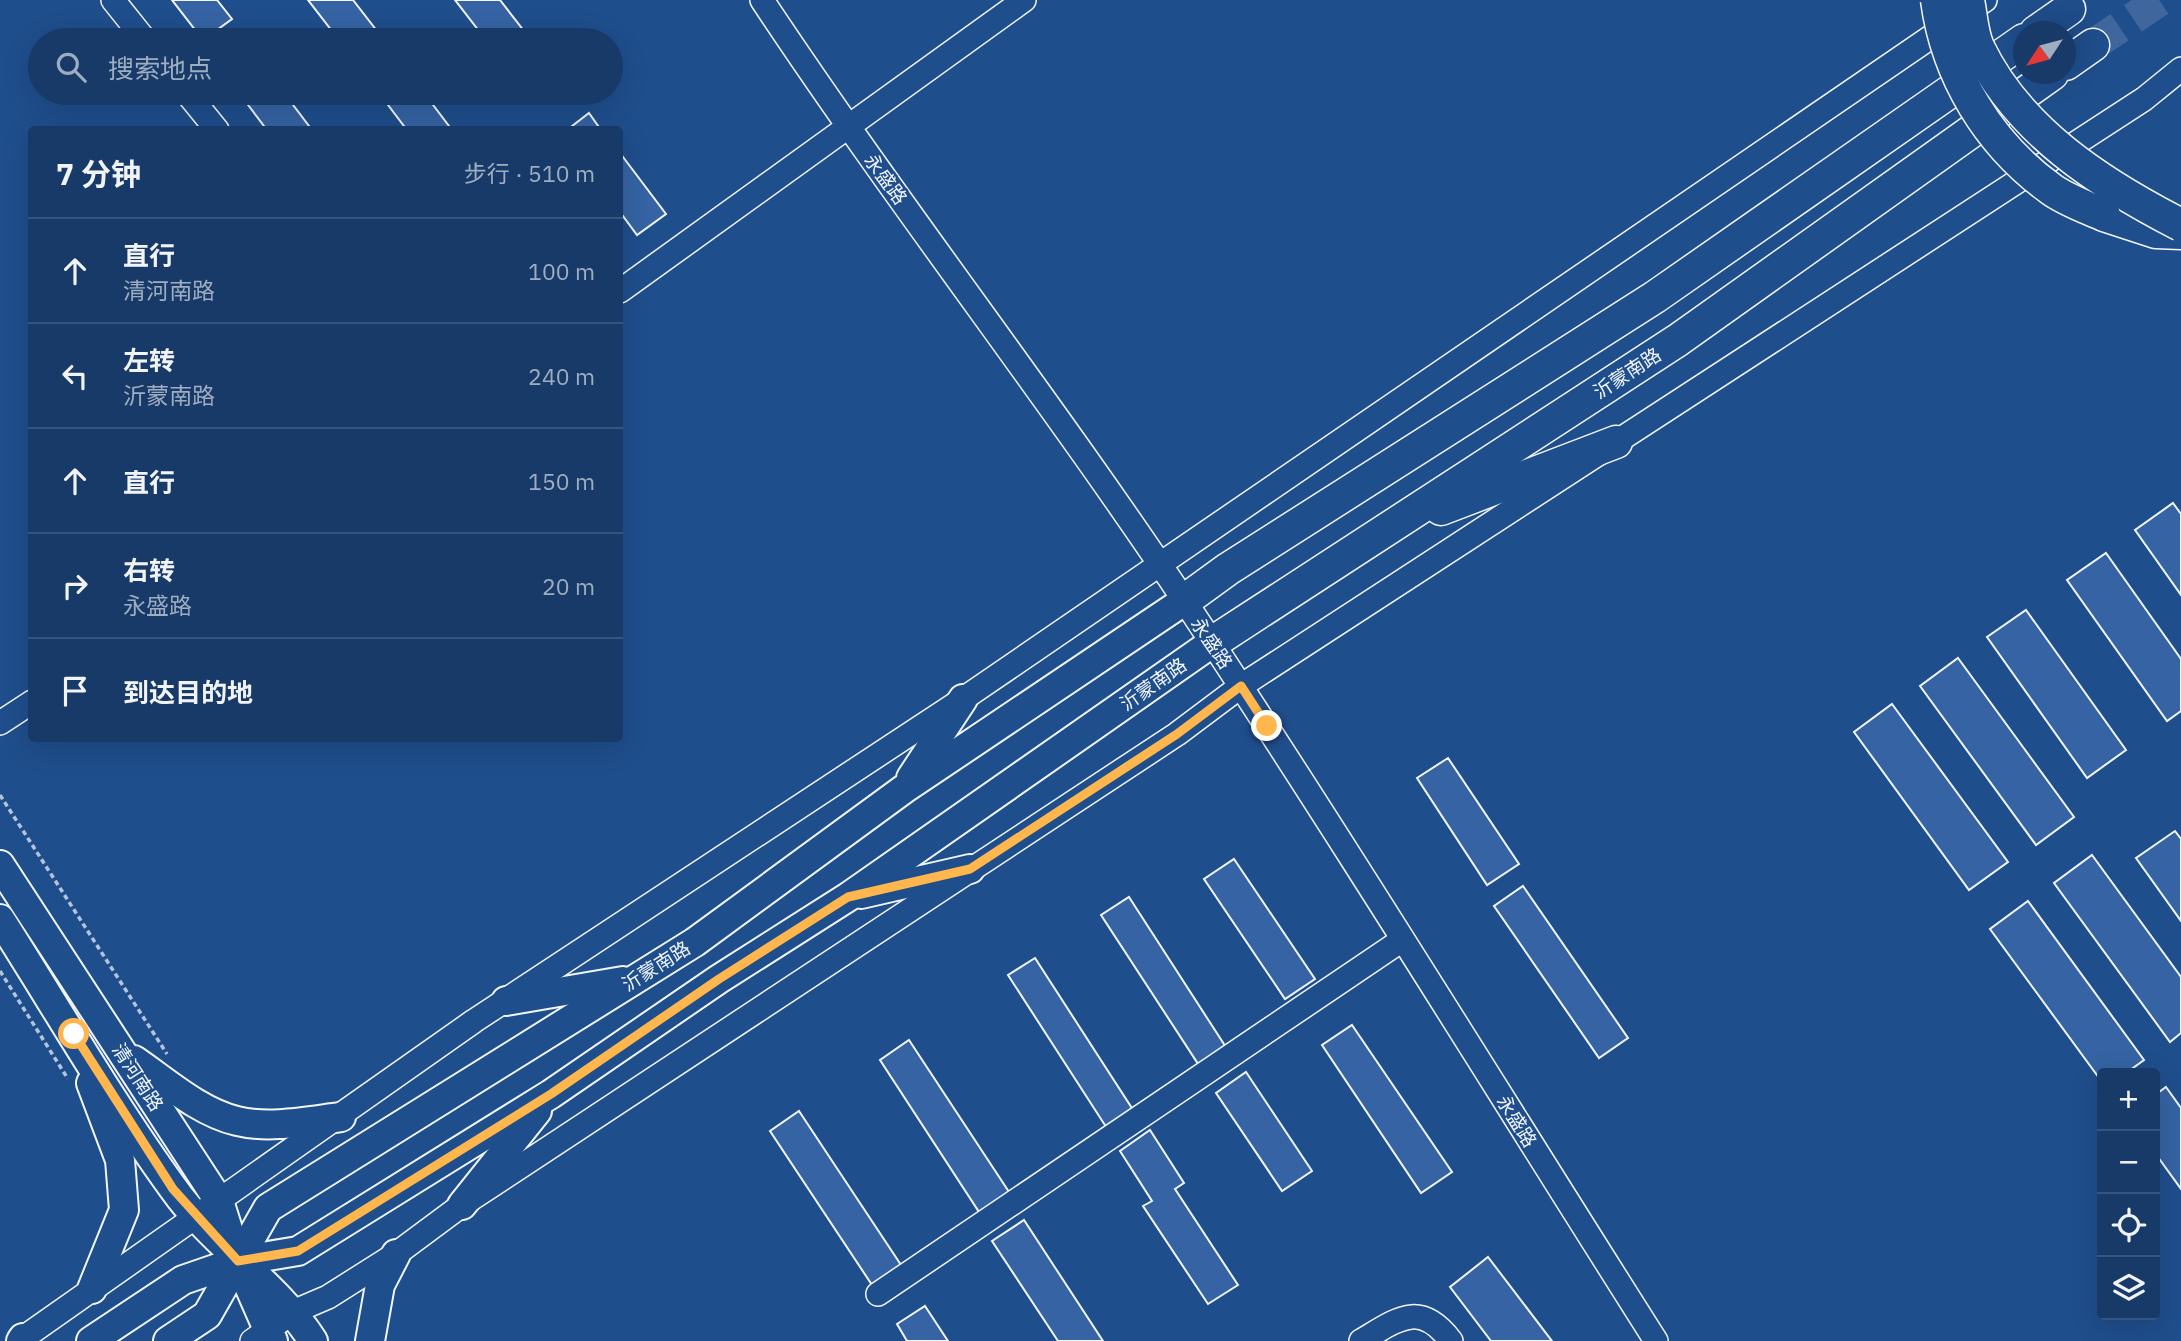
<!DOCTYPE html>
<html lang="zh">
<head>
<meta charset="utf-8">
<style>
  :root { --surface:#173a69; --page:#20416f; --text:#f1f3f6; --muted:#9eadc0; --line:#36547d }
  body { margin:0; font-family:"IBM Plex Sans","Noto Sans SC",sans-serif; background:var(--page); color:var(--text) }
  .controls { position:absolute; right:21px; bottom:21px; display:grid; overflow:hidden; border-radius:7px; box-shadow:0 7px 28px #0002 }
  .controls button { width:63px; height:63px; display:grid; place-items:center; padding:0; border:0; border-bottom:2px solid var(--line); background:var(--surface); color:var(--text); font:35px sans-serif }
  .compass { position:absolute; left:2013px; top:21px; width:63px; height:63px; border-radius:50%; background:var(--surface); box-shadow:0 7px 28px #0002; rotate:234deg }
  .stop { position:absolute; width:21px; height:21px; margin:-16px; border:5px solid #ffb74d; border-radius:50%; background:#fff }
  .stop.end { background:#ffb74d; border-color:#fff; box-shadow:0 2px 7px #0008 }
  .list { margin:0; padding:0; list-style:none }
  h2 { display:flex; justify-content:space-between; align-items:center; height:91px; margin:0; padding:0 28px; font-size:30px }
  h2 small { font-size:23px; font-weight:400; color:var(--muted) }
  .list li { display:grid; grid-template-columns:46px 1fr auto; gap:21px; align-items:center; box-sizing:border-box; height:105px; padding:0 28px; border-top:2px solid var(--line) }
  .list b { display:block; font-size:26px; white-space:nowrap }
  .list p { margin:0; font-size:23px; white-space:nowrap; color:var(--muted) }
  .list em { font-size:23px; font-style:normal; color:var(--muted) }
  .icon { flex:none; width:38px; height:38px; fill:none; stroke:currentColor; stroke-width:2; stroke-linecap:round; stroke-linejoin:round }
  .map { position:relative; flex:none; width:2181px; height:1341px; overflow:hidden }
  .search { position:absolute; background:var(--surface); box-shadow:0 7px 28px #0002; left:28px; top:28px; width:595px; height:77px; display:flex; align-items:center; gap:18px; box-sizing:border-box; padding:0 24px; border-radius:38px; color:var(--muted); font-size:26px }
  .panel { position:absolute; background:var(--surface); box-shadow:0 7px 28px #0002; left:28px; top:126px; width:595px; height:616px; border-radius:7px }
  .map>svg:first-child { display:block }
  .building { fill:#3563a3; stroke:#f2f6ff; stroke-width:2 }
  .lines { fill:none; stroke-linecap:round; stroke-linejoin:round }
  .highway-tunnel { stroke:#3f679d; stroke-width:32; stroke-dasharray:32 16; stroke-linecap:butt }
  .minor-casing { stroke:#f2f6ff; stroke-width:26 }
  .major-casing { stroke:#f2f6ff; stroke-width:32 }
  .highway-casing { stroke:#f2f6ff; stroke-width:35 }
  .path { stroke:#b3c4dc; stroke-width:3.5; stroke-dasharray:5 3.5; stroke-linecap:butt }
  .minor { stroke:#1f4e8c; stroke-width:23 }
  .major { stroke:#1f4e8c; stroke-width:28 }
  .highway { stroke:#1f4e8c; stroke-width:32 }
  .highway-bridge-casing { stroke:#f2f6ff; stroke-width:35; stroke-linecap:butt }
  .highway-bridge { stroke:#1f4e8c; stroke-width:32 }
  .route { stroke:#ffb74d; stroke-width:9 }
  .labels { text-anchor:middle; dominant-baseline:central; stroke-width:5; stroke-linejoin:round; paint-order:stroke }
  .street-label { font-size:19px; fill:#f2f6ff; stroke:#1f4e8c }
</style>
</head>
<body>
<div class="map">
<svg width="2181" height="1341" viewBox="0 0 2181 1341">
  <rect width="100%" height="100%" fill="#1f4e8c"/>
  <g class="building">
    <path d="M172 0H217L232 19 203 40Z"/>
    <path d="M308 0H353L384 40H339Z"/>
    <path d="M455 0H500L531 40H486Z"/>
    <path d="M239 93H284L312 130H267Z"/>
    <path d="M379 93H424L452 130H407Z"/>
    <path d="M589 113 601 130H567Z"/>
    <path d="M620 153 666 214 637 235 620 212Z"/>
    <path d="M2173 503 2181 514V595L2135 530Z"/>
    <path d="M2106 553 2181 659V711L2167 721 2067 580Z"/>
    <path d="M2026 610 2126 750 2087 778 1987 637Z"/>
    <path d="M1958 658 2074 817 2036 845 1920 686Z"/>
    <path d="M1892 704 2008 862 1969 890 1854 732Z"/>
    <path d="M1448 758 1519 864 1487 885 1417 778Z"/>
    <path d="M2175 831 2181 839V921L2136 858Z"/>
    <path d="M2092 855 2181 977V1033L2170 1042 2054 883Z"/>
    <path d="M1234 859 1315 979 1285 999 1204 879Z"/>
    <path d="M1523 886 1628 1038 1599 1058 1494 906Z"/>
    <path d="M1129 897 1231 1055 1204 1073 1101 915Z"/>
    <path d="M2028 901 2144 1060 2126 1073H2102V1082L1990 929Z"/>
    <path d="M1035 958 1137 1116 1110 1133 1008 975Z"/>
    <path d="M1352 1025 1452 1172 1421 1193 1322 1045Z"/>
    <path d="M909 1040 1011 1195 981 1215 880 1060Z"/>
    <path d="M1246 1072 1312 1171 1282 1191 1216 1093Z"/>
    <path d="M2166 1087 2181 1108V1189L2155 1153V1095Z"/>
    <path d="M799 1111 903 1268 874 1288 770 1131Z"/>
    <path d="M1150 1130 1184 1183 1175 1189 1238 1285 1208 1304 1143 1206 1152 1201 1120 1151Z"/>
    <path d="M1024 1220 1103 1341H1058L992 1241Z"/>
    <path d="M1488 1257 1552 1341H1491L1450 1287Z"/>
    <path d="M925 1306 948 1341H907L897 1324Z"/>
  </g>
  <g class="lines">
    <path class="highway-tunnel" d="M2093 45 2160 0"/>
    <defs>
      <g id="minor">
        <path d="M113 0 145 40"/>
        <path d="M762 0C898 205 1050 399 1186 603 1347 846 1500 1095 1656 1341"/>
        <path d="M187 93 217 130"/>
        <path d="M620 291 1024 0"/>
        <path d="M0 723 32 702"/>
        <path d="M878 1294 1402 940"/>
        <path d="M19 1341 474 1021 963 699 1985 0"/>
        <path d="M252 1341 293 1312 328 1297 396 1254 462 1205 1177 734 1241 686 2144 99 2181 69"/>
        <path d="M1361 1341C1398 1319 1420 1300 1451 1341"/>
      </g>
      <g id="major">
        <path d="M911 778 963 699"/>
        <path d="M0 865 219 1201 238 1261 273 1341"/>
        <path d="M861 894 970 869"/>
        <path d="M0 919C56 1007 112 1104 173 1188 213 1245 277 1284 313 1341"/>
        <path d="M506 1001 623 981"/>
        <path d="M134 1060C165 1081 199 1112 237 1121 269 1129 308 1121 341 1117"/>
        <path d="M91 1083 120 1160 124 1210 92 1289"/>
        <path d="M462 1205 537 1111"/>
        <path d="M21 1341 23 1338"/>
        <path d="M91 1341 183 1280 238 1261 298 1251 551 1094 719 979 848 897 1212 643"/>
        <path d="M168 1341 207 1315 268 1208 695 942 904 789 1184 601"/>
        <path d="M370 1341 380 1285 396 1254"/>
      </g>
      <g id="highway">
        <path d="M2036 32 2069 9"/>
        <path d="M2066 64 2093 45"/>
        <path d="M2104 215 2156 232 2181 233"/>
        <path d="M1441 509 1616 442"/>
        <path d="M1184 601 1228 569 1655 297 2024 40"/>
        <path d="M1212 643 1678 340 2052 74"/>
      </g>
    </defs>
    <use href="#minor" class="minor-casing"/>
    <use href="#major" class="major-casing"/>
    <use href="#highway" class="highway-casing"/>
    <g class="path">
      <path d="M0 795 167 1054"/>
      <path d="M0 971 68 1079"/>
    </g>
    <use href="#minor" class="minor"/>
    <use href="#major" class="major"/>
    <use href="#highway" class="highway"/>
    <defs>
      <g id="highway-bridge">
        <path d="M1937 0C1947 76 1989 144 2051 189 2066 200 2086 207 2104 215"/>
        <path d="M1968 0C1971 15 1972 34 1978 47 2018 131 2101 184 2181 225"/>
      </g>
    </defs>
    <use href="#highway-bridge" class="highway-bridge-casing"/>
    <use href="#highway-bridge" class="highway-bridge"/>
  </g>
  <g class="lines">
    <path class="route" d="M74 1034 173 1189 238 1261 298 1251 551 1094 719 979 848 897 970 869 1177 734 1241 686 1267 726"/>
  </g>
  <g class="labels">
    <g class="street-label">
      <text transform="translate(886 179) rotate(54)">永盛路</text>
      <text transform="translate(1627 373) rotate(-33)">沂蒙南路</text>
      <text transform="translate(1212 643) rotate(56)">永盛路</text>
      <text transform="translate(1153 684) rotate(-35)">沂蒙南路</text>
      <text transform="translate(656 966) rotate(-32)">沂蒙南路</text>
      <text transform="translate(138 1077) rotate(57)">清河南路</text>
      <text transform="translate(1517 1121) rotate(58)">永盛路</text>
    </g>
  </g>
</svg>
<div class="controls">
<button>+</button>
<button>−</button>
<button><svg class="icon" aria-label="locate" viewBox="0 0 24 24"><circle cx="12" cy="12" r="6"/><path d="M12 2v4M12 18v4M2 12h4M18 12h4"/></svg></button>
<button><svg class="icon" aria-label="layers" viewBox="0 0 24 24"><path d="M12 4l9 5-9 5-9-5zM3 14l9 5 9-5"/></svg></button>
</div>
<svg class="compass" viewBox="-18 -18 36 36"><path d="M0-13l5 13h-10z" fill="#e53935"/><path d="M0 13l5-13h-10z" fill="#9eadc0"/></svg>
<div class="stop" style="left:74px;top:1034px"></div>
<div class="stop end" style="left:1267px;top:726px"></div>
<div class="search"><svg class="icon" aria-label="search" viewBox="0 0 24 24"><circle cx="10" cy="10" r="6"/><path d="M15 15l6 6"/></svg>搜索地点</div>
<section class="panel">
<h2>7 分钟<small>步行 · 510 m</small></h2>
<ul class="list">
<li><svg class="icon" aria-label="ahead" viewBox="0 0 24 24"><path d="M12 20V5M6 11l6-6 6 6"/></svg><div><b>直行</b><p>清河南路</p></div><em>100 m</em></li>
<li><svg class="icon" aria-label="left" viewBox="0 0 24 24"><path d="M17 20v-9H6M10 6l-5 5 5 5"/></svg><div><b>左转</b><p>沂蒙南路</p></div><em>240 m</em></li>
<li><svg class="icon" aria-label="ahead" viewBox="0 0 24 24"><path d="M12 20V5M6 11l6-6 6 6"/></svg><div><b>直行</b></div><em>150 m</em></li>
<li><svg class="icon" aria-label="right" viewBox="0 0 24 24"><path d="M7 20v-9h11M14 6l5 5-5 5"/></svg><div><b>右转</b><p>永盛路</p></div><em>20 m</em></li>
<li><svg class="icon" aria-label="arrive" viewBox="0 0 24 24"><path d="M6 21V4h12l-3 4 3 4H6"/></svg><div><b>到达目的地</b></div></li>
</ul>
</section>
</div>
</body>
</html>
